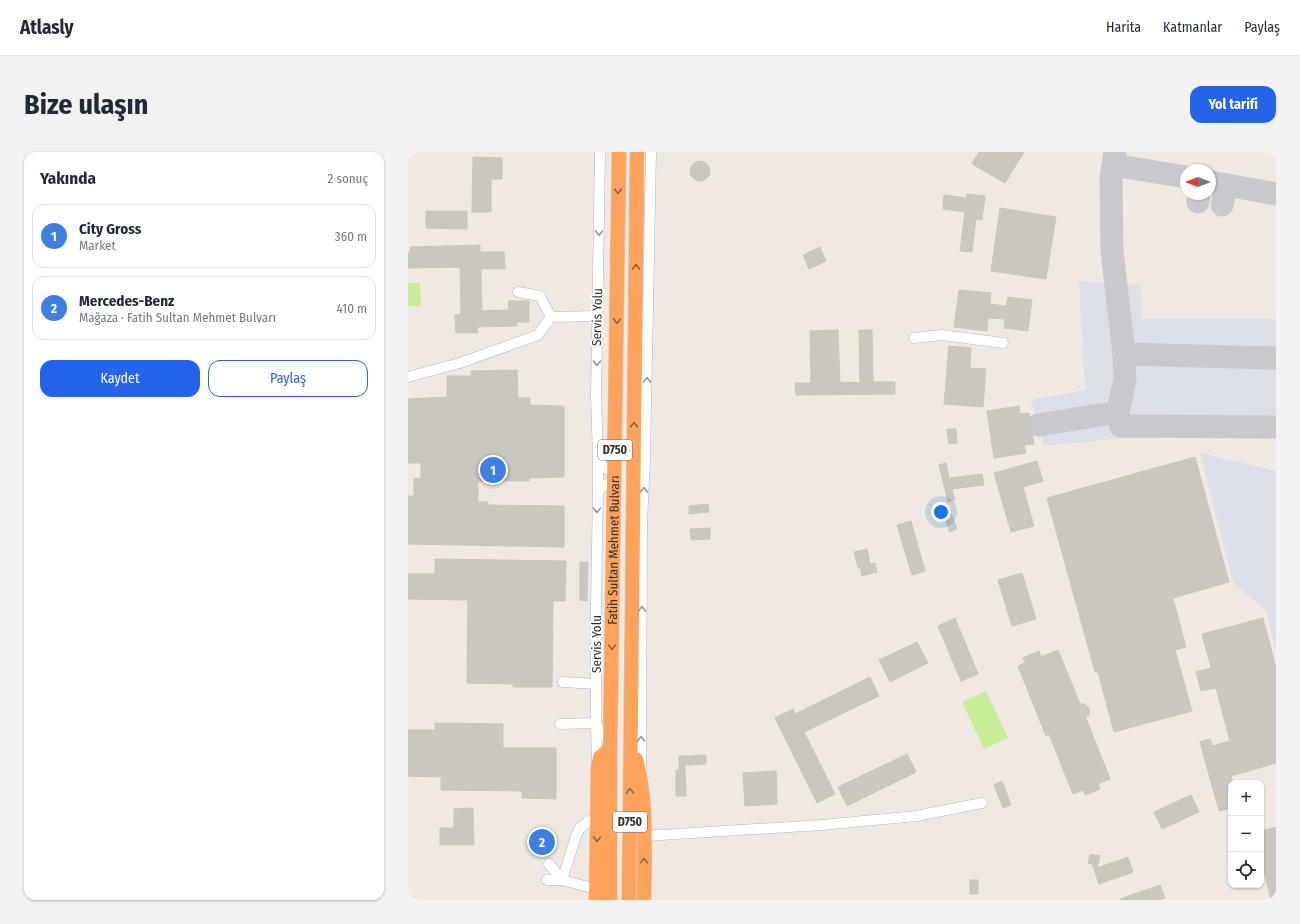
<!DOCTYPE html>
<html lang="tr">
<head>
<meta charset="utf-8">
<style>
  :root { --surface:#fff; --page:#f2f2f3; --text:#1f2937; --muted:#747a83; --line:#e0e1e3; --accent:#2563eb }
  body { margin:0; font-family:"Fira Sans Condensed",sans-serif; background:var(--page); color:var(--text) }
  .controls { position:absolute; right:12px; bottom:12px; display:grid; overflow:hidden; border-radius:8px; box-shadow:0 1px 3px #0004 }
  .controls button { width:36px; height:36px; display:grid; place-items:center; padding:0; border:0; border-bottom:1px solid var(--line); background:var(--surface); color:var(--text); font:20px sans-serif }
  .compass { position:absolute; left:772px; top:12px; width:36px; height:36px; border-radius:50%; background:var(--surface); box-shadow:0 1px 3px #0004; rotate:270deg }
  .you { position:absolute; left:533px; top:360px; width:14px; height:14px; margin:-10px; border:3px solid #fff; border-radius:50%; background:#1a73e8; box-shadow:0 0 0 6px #1a73e833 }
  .badge { display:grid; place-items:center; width:26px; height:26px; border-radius:50%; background:var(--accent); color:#fff; font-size:13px; font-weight:700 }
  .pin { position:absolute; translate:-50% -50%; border:2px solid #fff; box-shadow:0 1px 4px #0006 }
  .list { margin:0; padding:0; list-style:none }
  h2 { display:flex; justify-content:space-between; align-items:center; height:52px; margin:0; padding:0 16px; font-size:17px }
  h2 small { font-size:13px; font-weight:400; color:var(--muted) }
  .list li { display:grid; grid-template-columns:26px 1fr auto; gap:12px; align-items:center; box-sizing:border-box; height:64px; margin:0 8px 8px; padding:0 8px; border:1px solid var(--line); border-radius:12px }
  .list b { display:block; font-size:15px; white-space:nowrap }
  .list p { margin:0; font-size:13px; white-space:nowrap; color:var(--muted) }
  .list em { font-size:13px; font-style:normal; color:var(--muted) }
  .actions { display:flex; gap:8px; padding:12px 16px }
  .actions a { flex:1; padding:9px 0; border:1px solid var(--accent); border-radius:12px; text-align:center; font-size:14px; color:var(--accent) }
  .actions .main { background:var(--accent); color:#fff }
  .icon { flex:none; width:22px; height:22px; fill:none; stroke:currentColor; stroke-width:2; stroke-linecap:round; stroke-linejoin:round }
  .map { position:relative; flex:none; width:868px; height:748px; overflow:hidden; border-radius:12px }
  header { display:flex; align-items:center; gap:24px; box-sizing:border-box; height:56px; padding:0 20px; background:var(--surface); border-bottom:1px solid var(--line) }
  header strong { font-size:19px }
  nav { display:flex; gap:22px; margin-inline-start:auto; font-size:14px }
  .intro { display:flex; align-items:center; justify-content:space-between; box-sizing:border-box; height:96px; padding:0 24px }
  h1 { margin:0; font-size:28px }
  .button { padding:10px 18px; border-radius:12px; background:var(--accent); color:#fff; font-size:14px; font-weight:700 }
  main { display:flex; gap:24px; padding:0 24px }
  aside { flex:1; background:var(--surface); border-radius:12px; box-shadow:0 1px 3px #0004 }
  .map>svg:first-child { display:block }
  .airport { fill:#dcdee8 }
  .pitch { fill:#c9ec9a }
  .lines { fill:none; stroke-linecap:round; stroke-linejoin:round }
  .taxiway { stroke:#c9c8cc; stroke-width:23 }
  .building { fill:#cbc7bf; stroke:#cbc5ba }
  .minor-casing { stroke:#b4b7c1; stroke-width:11 }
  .highway-casing { stroke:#c9c9c9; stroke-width:15 }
  .minor { stroke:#fff; stroke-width:10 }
  .highway { stroke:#ffa35c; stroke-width:14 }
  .oneway { stroke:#8c6343 }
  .oneway2 { stroke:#969696 }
  .labels { text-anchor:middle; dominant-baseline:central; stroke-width:3.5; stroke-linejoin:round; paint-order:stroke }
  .shield { fill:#fff; stroke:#6d6d6d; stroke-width:1 }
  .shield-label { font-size:12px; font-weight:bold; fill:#2e2e2e }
  .street-label { font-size:13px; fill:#2e2e2e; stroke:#fff }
</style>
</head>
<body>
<header>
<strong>Atlasly</strong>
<nav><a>Harita</a><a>Katmanlar</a><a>Paylaş</a></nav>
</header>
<div class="intro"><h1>Bize ulaşın</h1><a class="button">Yol tarifi</a></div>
<main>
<aside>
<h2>Yakında<small>2 sonuç</small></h2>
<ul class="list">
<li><span class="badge" style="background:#3f7fe0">1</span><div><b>City Gross</b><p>Market</p></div><em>360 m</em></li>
<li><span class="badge" style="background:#3f7fe0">2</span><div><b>Mercedes-Benz</b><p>Mağaza · Fatih Sultan Mehmet Bulvarı</p></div><em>410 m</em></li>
</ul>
<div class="actions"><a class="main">Kaydet</a><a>Paylaş</a></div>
</aside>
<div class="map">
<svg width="868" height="748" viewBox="0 0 868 748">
  <rect width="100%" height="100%" fill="#efe9e1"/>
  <g class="airport">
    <path d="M671 129 732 133 734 167H868V278L773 280 636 294 623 248 677 238Z"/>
    <path d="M792 301 868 319V499L858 459 825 430Z"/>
  </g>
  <g class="pitch">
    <path d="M0 131H12L13 154H0Z"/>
    <path d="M578 539 600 586 576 597 554 550Z"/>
  </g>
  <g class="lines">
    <g class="taxiway">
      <path d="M707 0 703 27 704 99 716 202 717 227 710 260 713 274 868 275"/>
      <path d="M705 13 778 25"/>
      <path d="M802 30 868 42"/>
      <path d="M790 50 791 42"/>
      <path d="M814 53 819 33"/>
      <path d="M716 202 868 206"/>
      <path d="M630 273 710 260"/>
    </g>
  </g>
  <g class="building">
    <path d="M571 0H616L597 31 564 12Z"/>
    <path d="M65 5 94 6V27H83V60H64Z"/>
    <circle cx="292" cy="19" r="10"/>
    <path d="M559 42 577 44 574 68 568 67 564 100 552 99 557 60 535 57 536 43 558 46Z"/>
    <path d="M592 56 648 65 638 127 583 119Z"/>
    <path d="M18 59H59V77L18 76Z"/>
    <path d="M72 93V100H96L97 117H73L74 159 101 158 100 149H121V170H109V174L69 175 70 181H48L47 163 53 162 52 115 0 116V101H2V95Z"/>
    <path d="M412 95 418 109 401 117 395 103Z"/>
    <path d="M551 138 583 141 582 152 598 154 600 145 624 148 620 179 596 176 597 167 580 166 579 179 546 175Z"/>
    <path d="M430 178 432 230 452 231 451 178H464L465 230H487V242L388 243 387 231H403L402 179Z"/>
    <path d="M541 194 563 196 562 216 578 217 575 255 536 252Z"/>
    <path d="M109 218 110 246H122V253L156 254V325L121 326V329H70V350H80V353L156 354V395L0 392V344H6V327L13 326V311H0V247L39 245V224H63V219Z"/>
    <path d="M611 254 612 262 621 261 626 292 616 293 618 301 586 306 579 259Z"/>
    <path d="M539 277H548L549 291 541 292Z"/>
    <path d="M787 305 821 430 765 446 778 495 767 498 784 559 706 580 690 520H687L639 346Z"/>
    <path d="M629 309 635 329 615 335 626 374 603 380 586 321Z"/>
    <path d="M538 311 541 326 574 322 576 333 544 337 547 348 540 350 531 313Z"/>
    <path d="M300 352 301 360 281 362V354Z"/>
    <path d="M541 356 549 377 542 380 534 359Z"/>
    <path d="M503 369 517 419 504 423 489 373Z"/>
    <path d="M302 376V387L283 388 282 377Z"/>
    <path d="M459 397 462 412 467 411 469 420 454 424 452 415 450 416 446 400Z"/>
    <path d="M27 407 158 409 157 449H145L144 535H105V532L59 531 60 448 0 447V422H27Z"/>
    <path d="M172 410H180L179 449 172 448Z"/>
    <path d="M614 421 628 467 604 474 590 428Z"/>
    <path d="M547 466 570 522 553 529 530 474Z"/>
    <path d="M855 466 868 516V611L823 624 825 631H823V656L811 659 792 590 802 587 804 594 822 589 808 536 793 539 788 520 803 516 794 482Z"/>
    <path d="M509 490 520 511 482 530 471 508Z"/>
    <path d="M650 498 672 552H677L681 556V562L678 566 702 627 690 632 692 637 677 643 675 638 665 642 641 582 638 584 610 514 617 511 615 506 631 499 633 505Z"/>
    <path d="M462 525 471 544 396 580 427 642 409 651 367 566 385 557 387 562Z"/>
    <path d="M27 571 95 572V596H148V647L114 646V639L33 638V625L0 624V578H27Z"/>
    <path d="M499 602 508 620 439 654 430 635Z"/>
    <path d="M287 603H298V612L277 613 278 644H268V618H271V604H287Z"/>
    <path d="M368 619 369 652 337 654 335 621Z"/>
    <path d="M594 629 603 653 595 656 586 633Z"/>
    <path d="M783 643 791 660 754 677 746 660Z"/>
    <path d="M65 656 66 693H32V676H46V657Z"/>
    <path d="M868 675V748H863L853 706V679Z"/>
    <path d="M682 702 692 704 689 716 720 705 725 720 691 732 684 712 680 711Z"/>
    <rect x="562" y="728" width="8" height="14"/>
    <path d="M752 733 757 746 750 748H713L712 747Z"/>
  </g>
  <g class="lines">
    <defs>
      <g id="minor">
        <path d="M192 0 188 244 190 305C193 314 198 317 207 321"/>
        <path d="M110 140 132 144 143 165"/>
        <path d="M143 165 189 164"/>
        <path d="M506 186 534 183 595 191"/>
        <path d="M0 225 52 211 130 183 143 165"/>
        <path d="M226 318 237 307 243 0"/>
        <path d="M190 341V307"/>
        <path d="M226 356 234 370 233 616"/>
        <path d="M234 370 237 307"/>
        <path d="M155 530 188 532"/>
        <path d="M152 572 188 571 189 612"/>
        <path d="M202 588C194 584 190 579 188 571V452L190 341C193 334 200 331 207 328"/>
        <path d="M236 684 414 673 508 664 574 651"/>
        <path d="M141 712 154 728"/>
        <path d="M139 728H154L188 737"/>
        <path d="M154 728 168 684 172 676 181 669H189"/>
      </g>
      <g id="highway">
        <path d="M228 607C240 652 236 702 236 748"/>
        <path d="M188 748 190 616 192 605 202 597"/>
        <path id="s1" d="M202 748V597L211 0"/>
        <path d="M221 748 229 0"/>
      </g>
    </defs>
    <use href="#minor" class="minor-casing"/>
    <use href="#highway" class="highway-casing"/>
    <use href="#minor" class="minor"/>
    <use href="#highway" class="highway"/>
  </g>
  <defs><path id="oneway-chevron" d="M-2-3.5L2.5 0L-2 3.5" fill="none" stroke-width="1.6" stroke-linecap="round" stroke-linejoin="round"/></defs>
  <g class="oneway">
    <use href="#oneway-chevron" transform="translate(210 39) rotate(91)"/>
    <use href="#oneway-chevron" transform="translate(228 115) rotate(-90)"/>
    <use href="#oneway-chevron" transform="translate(209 169) rotate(91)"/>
    <use href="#oneway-chevron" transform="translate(226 273) rotate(-90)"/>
    <use href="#oneway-chevron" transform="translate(204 495) rotate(91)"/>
    <use href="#oneway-chevron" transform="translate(222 639) rotate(-89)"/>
    <use href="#oneway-chevron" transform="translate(189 687) rotate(90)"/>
    <use href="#oneway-chevron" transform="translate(236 709) rotate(-89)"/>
  </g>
  <g class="oneway2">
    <use href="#oneway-chevron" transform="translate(191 81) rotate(91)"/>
    <use href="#oneway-chevron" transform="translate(189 211) rotate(91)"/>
    <use href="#oneway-chevron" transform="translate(239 228) rotate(-89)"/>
    <use href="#oneway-chevron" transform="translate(236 338) rotate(-87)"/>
    <use href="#oneway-chevron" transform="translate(189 358) rotate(91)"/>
    <use href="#oneway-chevron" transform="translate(234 457) rotate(-90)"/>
    <use href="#oneway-chevron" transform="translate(233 587) rotate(-90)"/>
  </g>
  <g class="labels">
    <g class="shield">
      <rect x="190" y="288" width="34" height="20" rx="3"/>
      <rect x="205" y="660" width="34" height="20" rx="3"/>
    </g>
    <g class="shield-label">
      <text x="207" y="298">D750</text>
      <text x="222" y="670">D750</text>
    </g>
    <g class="street-label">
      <text transform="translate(189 165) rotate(-89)">Servis Yolu</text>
      <text stroke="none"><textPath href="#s1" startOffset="350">Fatih Sultan Mehmet Bulvarı</textPath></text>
      <text transform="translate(188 492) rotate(-90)">Servis Yolu</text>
    </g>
  </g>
</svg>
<div class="controls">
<button>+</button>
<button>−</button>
<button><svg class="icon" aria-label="locate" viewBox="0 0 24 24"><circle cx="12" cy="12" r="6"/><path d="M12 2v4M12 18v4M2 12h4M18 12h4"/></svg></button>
</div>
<svg class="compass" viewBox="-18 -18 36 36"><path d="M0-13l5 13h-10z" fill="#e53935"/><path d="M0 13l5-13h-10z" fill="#747a83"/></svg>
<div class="you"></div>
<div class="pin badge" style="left:85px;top:318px;background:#3f7fe0">1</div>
<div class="pin badge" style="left:134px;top:690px;background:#3f7fe0">2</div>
</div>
</main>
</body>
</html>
